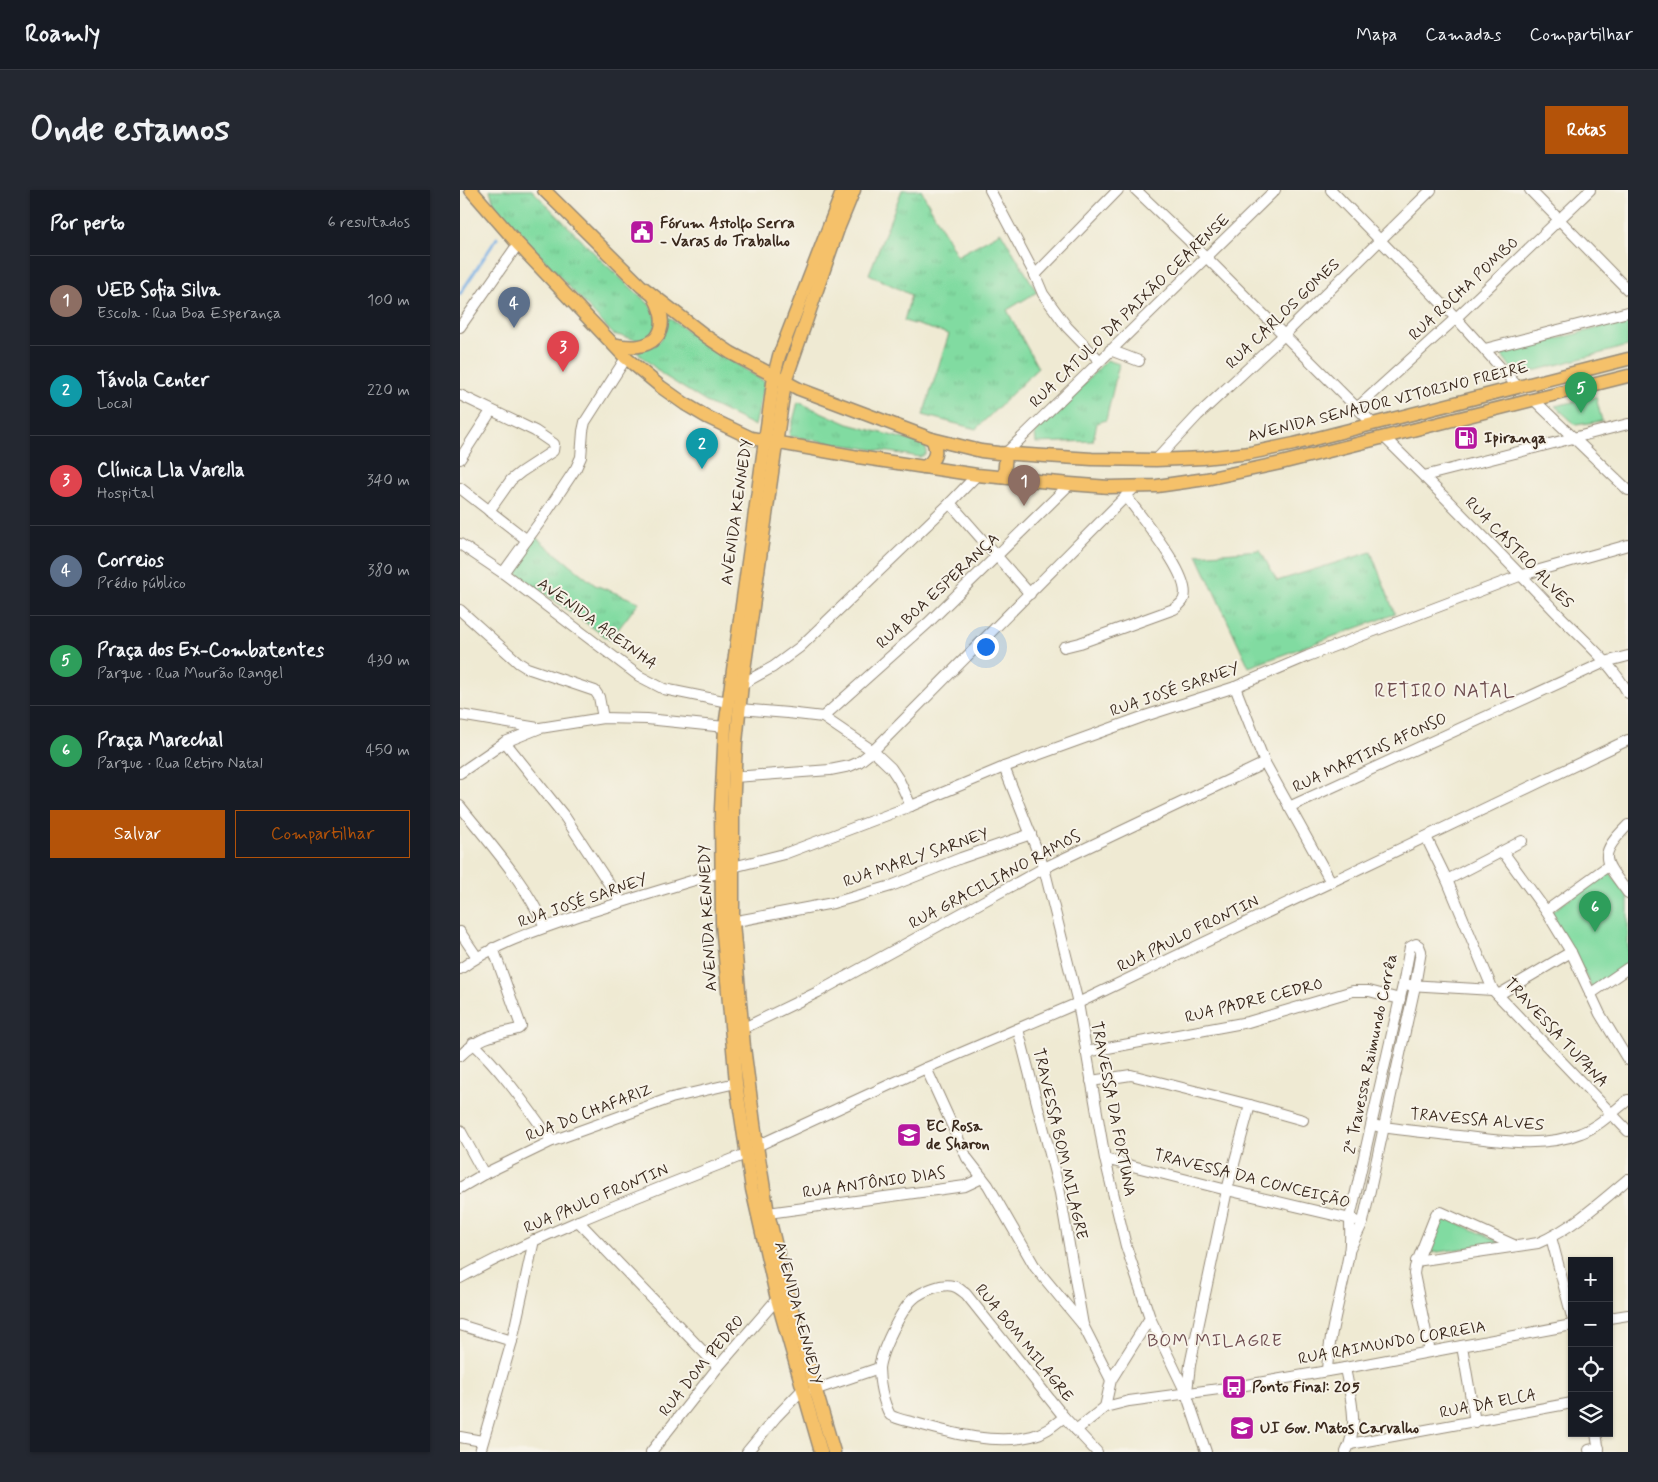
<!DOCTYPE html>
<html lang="pt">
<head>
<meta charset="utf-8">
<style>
  :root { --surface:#171b24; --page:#242831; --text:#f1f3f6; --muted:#9ea1a6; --line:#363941; --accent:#b45309 }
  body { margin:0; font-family:Mynerve,sans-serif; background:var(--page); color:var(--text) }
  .controls { position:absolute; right:15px; bottom:15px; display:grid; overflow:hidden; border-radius:0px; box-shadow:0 1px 4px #0004 }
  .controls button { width:45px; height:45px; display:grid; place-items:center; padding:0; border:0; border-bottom:1px solid var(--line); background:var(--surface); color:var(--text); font:25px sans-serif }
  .you { position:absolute; left:525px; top:456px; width:18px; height:18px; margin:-12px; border:4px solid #fff; border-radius:50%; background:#1a73e8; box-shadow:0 0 0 8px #1a73e833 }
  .badge { display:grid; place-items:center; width:32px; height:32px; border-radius:50%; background:var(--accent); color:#fff; font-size:16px; font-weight:700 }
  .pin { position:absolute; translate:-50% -41px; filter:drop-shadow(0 1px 2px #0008) }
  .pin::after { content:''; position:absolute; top:26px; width:18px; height:15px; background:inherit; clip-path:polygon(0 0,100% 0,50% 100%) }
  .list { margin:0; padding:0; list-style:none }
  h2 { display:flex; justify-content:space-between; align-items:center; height:65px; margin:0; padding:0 20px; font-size:21px }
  h2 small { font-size:16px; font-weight:400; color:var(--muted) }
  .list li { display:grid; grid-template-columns:32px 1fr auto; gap:15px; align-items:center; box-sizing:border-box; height:90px; padding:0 20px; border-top:1px solid var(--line) }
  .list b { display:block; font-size:19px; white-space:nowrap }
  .list p { margin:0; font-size:16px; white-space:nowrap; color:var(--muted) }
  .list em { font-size:16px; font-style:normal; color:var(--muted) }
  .actions { display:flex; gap:10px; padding:15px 20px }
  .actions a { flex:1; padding:11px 0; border:1px solid var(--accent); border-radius:0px; text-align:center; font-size:18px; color:var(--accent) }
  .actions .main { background:var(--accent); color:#fff }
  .icon { flex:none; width:28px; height:28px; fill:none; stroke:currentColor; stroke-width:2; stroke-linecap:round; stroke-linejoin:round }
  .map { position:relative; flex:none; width:1168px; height:1262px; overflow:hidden; border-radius:0px }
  header { display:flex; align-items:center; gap:30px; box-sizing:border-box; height:70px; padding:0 25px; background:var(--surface); border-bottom:1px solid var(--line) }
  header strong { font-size:24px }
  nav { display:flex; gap:28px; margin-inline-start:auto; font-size:18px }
  .intro { display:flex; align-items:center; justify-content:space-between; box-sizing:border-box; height:120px; padding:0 30px }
  h1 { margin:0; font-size:35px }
  .button { padding:12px 22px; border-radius:0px; background:var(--accent); color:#fff; font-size:18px; font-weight:700 }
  main { display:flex; gap:30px; padding:0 30px }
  aside { flex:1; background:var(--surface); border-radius:0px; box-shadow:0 1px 4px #0004 }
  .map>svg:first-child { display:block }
  .grass { fill:url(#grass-tufts); stroke:#5e8260 }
  .green { fill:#81dba1; stroke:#5e8260 }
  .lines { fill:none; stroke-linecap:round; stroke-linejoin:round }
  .stream { stroke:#73ace3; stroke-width:3 }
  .minor-casing { stroke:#958a78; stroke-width:12 }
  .major-casing { stroke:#958a78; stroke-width:15 }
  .minor { stroke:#fff; stroke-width:10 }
  .major { stroke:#f5c16b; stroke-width:12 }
  .labels { text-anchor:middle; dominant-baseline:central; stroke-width:4; stroke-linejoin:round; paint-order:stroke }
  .poi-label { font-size:16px; font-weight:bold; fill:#3b2a1e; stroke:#f7f3e8; text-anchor:start }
  .street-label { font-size:16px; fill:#3b2a1e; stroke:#f7f3e8 }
  .neighbourhood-label { font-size:18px; letter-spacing:1px; fill:#6f4e50; stroke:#f7f3e8 }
  .quarter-label { font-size:19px; letter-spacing:1px; fill:#6f4e50; stroke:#f7f3e8 }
</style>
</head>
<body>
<header>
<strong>Roamly</strong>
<nav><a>Mapa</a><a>Camadas</a><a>Compartilhar</a></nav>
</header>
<div class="intro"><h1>Onde estamos</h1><a class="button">Rotas</a></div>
<main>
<aside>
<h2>Por perto<small>6 resultados</small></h2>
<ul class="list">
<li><span class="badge" style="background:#8d6e63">1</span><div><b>UEB Sofia Silva</b><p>Escola · Rua Boa Esperança</p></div><em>100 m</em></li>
<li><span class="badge" style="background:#0f9aa8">2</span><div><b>Távola Center</b><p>Local</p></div><em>220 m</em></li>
<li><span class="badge" style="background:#e0444e">3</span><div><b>Clínica LIa Varella</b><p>Hospital</p></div><em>340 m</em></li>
<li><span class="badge" style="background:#5c6f8a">4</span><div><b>Correios</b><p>Prédio público</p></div><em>380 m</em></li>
<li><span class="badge" style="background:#2e9e5b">5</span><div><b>Praça dos Ex-Combatentes</b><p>Parque · Rua Mourão Rangel</p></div><em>430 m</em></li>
<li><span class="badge" style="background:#2e9e5b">6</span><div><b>Praça Marechal</b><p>Parque · Rua Retiro Natal</p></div><em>450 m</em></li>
</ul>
<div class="actions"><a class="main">Salvar</a><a>Compartilhar</a></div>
</aside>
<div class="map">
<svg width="1168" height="1262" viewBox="0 0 1168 1262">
  <defs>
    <pattern id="grass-tufts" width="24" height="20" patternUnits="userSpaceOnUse" patternTransform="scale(1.25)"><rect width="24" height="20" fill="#81dba1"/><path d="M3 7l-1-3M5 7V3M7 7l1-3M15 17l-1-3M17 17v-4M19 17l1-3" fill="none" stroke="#70bc8a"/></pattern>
  </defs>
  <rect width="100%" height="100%" fill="#f7f3e8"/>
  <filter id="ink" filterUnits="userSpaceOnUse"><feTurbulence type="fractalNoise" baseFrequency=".02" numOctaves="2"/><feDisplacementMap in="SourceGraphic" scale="10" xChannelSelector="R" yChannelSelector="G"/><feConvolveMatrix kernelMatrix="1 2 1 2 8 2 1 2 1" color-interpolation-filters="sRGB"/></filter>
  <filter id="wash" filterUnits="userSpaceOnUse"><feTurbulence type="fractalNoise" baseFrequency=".0096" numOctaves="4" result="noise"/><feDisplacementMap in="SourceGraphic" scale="20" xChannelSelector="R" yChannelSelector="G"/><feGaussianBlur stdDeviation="1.12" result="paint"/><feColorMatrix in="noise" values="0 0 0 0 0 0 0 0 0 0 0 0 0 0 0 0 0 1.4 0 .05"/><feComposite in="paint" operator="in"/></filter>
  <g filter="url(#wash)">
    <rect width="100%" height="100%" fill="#efead3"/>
    <g class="grass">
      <path d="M30 0H72L144 73 190 115C198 128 198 134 191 146L177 150 153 144 35 17Z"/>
      <path d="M442 0H461L497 66 541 42 577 102 547 120 578 178 516 239 463 225 489 144 444 131 451 105 409 84Z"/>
      <path d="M208 127 259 163 305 192 295 236 246 212 203 185 177 162C200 154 204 152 208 127Z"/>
      <path d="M647 170 659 174 646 230 637 233 633 251 576 253 575 243Z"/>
      <path d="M338 212 388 234 463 254 466 258V264L460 267 329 246Z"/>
      <path d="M74 346 135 395 179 412 150 450 52 380Z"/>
      <path d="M800 360 817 391 911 362 935 424 789 477 737 365Z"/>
    </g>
    <g class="green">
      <path d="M1168 130V156L1062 184 1055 183 1041 164Z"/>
      <path d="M1136 207 1142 231 1116 235 1095 216Z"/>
      <path d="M1149 681 1168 707V774L1133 799 1090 723Z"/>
      <path d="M978 1024 1043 1053 964 1064Z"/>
    </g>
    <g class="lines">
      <path class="stream" d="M0 104 37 48"/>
    </g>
  </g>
  <g filter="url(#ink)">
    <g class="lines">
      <defs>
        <g id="minor">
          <path d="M530 0 575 85 583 104 607 137 639 170"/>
          <path d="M676 0 746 67 912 233"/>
          <path d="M871 0 996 128 1058 197"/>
          <path d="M1070 0 1168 100"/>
          <path d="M575 85 658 0"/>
          <path d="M0 137 58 54"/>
          <path d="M1025 159 1168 122"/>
          <path d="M650 160 679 171"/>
          <path d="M0 205 75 241 94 254 93 261 61 282 51 290 29 321"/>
          <path d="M1074 210 1168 300"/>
          <path d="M897 218 996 128 1130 0"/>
          <path d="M924 247C982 304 1039 362 1095 421 1120 447 1151 472 1168 503"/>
          <path d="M546 263 815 0"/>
          <path d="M0 269 31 221"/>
          <path d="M696 270 738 225 824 145 971 0"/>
          <path d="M964 286 1168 234"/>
          <path d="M0 298 67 350"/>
          <path d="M490 313 570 404"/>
          <path d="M0 354 43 383 179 486 204 499 268 512"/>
          <path d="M43 383 82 329 116 278 121 267 123 241 125 232 166 168"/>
          <path d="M0 420 59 473 67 478 135 501 139 507 143 528"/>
          <path d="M604 457 620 453 714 419C718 416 723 413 724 408 732 386 679 325 666 306"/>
          <path d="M282 494 313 477 340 457 490 313 517 285"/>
          <path d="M775 497 805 573 871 692"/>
          <path d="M279 519 328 523 363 527 413 561 431 578 439 590 451 616"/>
          <path d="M0 525 78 538"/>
          <path d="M363 527 468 433 610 294"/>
          <path d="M45 552 105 627 161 712"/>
          <path d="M544 577 584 678 618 813 645 969 666 1056 690 1128 726 1203 746 1262"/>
          <path d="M0 583 45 552 80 538 143 528 187 529 265 537"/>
          <path d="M274 587 370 580 390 576 399 572 413 561 675 297"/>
          <path d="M0 616C31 655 65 692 85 737"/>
          <path d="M829 617 1145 472 1168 466"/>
          <path d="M1168 635C1136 667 1144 670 1168 703"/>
          <path d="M966 647 987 690 1033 800 1168 941"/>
          <path d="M1043 662 1086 721 1111 762 1140 824 1168 870"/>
          <path d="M273 677 324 664 451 616 544 577 685 526 775 497 848 466 1062 385 1168 355"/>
          <path d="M987 690 1062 651"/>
          <path d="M1086 721 1148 676"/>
          <path d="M266 733 373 713 431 696 501 668 571 644"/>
          <path d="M0 742 17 767"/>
          <path d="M0 779C34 754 75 741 115 727 163 711 212 697 261 682"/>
          <path d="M949 795 1033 800"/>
          <path d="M1130 804 1168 778"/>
          <path d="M1038 805 1111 762"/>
          <path d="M282 839 358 802 584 678 805 573"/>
          <path d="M558 839 600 1003 623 1135 651 1190"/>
          <path d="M13 853C44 883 67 917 92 951"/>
          <path d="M626 862 788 832 893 801H909L940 809"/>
          <path d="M0 866C19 847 32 845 58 839L61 836 33 758"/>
          <path d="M466 878 507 968 528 995 575 1077 623 1135"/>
          <path d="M631 891 671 885 790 915 843 930"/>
          <path d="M917 936C941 940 965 942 989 945 1031 949 1081 960 1121 943 1139 936 1153 922 1168 910"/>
          <path d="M0 940 24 984"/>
          <path d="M297 956 466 878 618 813 1168 550"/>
          <path d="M645 969 767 1000 895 1030"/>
          <path d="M0 998 24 984 92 951 211 908 276 893"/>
          <path d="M308 1023 505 996 522 988"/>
          <path d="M118 1031 258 1177"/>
          <path d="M1091 1047 1112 1127"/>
          <path d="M956 1071 1078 1053C1111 1039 1141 1012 1168 989"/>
          <path d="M0 1088C91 1038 190 1002 286 964"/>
          <path d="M1149 1128 1168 1125"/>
          <path d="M0 1135 52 1151"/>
          <path d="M1002 1156 1015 1232"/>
          <path d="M970 1162 954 1084 955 1077 976 1024 981 1022 1056 1056"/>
          <path d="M419 1178C419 1192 423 1212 430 1225 438 1230 450 1231 459 1234 494 1244 536 1255 572 1246 585 1243 594 1235 604 1227"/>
          <path d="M885 1178C890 1206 900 1235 886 1262"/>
          <path d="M867 1181C869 1141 882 1103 889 1063 891 1052 890 1040 890 1028L943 795 950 757 956 754 959 756 961 761 955 796 903 1032 889 1061"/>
          <path d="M354 1200 419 1178C421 1161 441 1120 453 1109 462 1101 482 1093 493 1096 498 1097 502 1101 506 1104L604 1227 637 1262"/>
          <path d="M727 1202 730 1175 767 1000 790 915"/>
          <path d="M645 1217 651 1190 690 1128"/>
          <path d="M616 1240 645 1217 669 1211 774 1197 885 1178 1112 1135"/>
          <path d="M1136 1243 1139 1262"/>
          <path d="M0 1247 22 1251"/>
          <path d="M890 1254 1112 1213"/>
          <path d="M1129 1260 1139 1258"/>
          <path d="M20 1262 52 1151 74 1050"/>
          <path d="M191 1262 258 1177 317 1109"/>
          <path d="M287 1262 316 1227 342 1200"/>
        </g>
        <g id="major">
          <path d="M11 0 58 54 166 168 201 197 225 214 247 227 291 248 398 267 517 285 610 294 649 297 697 296 746 289 821 273 1168 186"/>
          <path d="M84 0 181 96 247 147 271 163 339 199 472 249 521 261 538 263 632 269 696 270 743 268 790 263 834 254 1168 169"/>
          <path d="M153 154C191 164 215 144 194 107"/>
          <path d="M464 277C476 270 478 261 472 249"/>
          <path d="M544 287 546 263"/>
          <path d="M361 1262 317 1109 292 999 276 893 262 733 261 619 265 537 314 186 319 166 383 0"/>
          <path d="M374 1262 328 1106 308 1023 297 956 284 857 273 732V623L276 553 282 494 325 192 378 39 394 0"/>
        </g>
      </defs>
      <use href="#minor" class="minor-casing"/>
      <use href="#major" class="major-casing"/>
      <use href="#minor" class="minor"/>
      <use href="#major" class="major"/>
    </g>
  </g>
  <defs>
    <symbol id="civic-square" viewBox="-11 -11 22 22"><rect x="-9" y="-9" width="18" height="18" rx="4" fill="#b5179e" stroke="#f7f3e8"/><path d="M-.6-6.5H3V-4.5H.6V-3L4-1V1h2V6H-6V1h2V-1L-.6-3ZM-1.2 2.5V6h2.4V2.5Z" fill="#fff"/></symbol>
    <symbol id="fuel-square" viewBox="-11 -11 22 22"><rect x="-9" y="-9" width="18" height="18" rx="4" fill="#b5179e" stroke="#f7f3e8"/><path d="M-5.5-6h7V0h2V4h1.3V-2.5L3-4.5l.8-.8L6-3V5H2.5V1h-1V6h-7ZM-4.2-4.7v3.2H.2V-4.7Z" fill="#fff"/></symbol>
    <symbol id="school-square" viewBox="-11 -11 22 22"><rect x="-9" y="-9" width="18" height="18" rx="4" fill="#b5179e" stroke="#f7f3e8"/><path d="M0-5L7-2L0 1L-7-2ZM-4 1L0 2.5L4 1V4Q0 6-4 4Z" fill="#fff"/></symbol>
    <symbol id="bus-square" viewBox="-11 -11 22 22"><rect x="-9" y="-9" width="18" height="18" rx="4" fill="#b5179e" stroke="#f7f3e8"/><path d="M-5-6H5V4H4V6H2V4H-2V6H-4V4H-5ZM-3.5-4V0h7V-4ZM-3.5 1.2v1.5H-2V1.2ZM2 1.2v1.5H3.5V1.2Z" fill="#fff"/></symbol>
  </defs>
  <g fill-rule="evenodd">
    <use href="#civic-square" x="168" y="28" width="28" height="28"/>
    <use href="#fuel-square" x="992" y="234" width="28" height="28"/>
    <use href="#school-square" x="435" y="931" width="28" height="28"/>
    <use href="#bus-square" x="760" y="1183" width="28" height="28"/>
    <use href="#school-square" x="768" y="1224" width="28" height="28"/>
  </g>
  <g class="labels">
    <g class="poi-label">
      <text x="200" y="33">Fórum Astolfo Serra<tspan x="200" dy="18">- Varas do Trabalho</tspan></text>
      <text x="1024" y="248">Ipiranga</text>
      <text x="466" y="936">EC Rosa<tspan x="466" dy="18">de Sharon</tspan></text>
      <text x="792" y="1197">Ponto Final: 205</text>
      <text x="800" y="1238">UI Gov. Matos Carvalho</text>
    </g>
    <g class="street-label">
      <text transform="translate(1004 99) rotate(-43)">RUA ROCHA POMBO</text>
      <text transform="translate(670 121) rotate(-44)">RUA CATULO DA PAIXÃO CEARENSE</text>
      <text transform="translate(823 124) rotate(-44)">RUA CARLOS GOMES</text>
      <text transform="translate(928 212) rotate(-14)">AVENIDA SENADOR VITORINO FREIRE</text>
      <text transform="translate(277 322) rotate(-82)">AVENIDA KENNEDY</text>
      <text transform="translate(1059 363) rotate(46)">RUA CASTRO ALVES</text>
      <text transform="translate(478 401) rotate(-43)">RUA BOA ESPERANÇA</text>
      <text transform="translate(137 434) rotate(36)">AVENIDA AREINHA</text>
      <text transform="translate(715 500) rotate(-19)">RUA JOSÉ SARNEY</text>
      <text transform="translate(910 563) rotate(-25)">RUA MARTINS AFONSO</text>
      <text transform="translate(456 668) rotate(-19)">RUA MARLY SARNEY</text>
      <text transform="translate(535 690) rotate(-28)">RUA GRACILIANO RAMOS</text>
      <text transform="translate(123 711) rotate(-19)">RUA JOSÉ SARNEY</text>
      <text transform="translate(248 728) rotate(-93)">AVENIDA KENNEDY</text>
      <text transform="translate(728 744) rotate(-26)">RUA PAULO FRONTIN</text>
      <text transform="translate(794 811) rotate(-14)">RUA PADRE CEDRO</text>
      <text transform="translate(1096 843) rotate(47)">TRAVESSA TUPANA</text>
      <text transform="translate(911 864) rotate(-78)">2ª Travessa Raimundo Corrêa</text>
      <text transform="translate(653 919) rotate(79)">TRAVESSA DA FORTUNA</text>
      <text transform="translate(129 923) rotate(-21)">RUA DO CHAFARIZ</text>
      <text transform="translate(1017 930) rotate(5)">TRAVESSA ALVES</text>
      <text transform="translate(600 954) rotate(77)">TRAVESSA BOM MILAGRE</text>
      <text transform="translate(792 989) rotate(14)">TRAVESSA DA CONCEIÇÃO</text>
      <text transform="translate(414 993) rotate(-8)">RUA ANTÔNIO DIAS</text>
      <text transform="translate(136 1009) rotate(-23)">RUA PAULO FRONTIN</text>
      <text transform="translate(338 1123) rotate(75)">AVENIDA KENNEDY</text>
      <text transform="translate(564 1153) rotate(51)">RUA BOM MILAGRE</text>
      <text transform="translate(932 1153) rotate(-10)">RUA RAIMUNDO CORREIA</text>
      <text transform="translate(242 1176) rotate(-51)">RUA DOM PEDRO</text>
      <text transform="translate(1028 1214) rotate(-11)">RUA DA ELCA</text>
    </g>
    <g class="neighbourhood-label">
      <text x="755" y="1151">BOM MILAGRE</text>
    </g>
    <g class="quarter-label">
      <text x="985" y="501">RETIRO NATAL</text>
    </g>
  </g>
</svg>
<div class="controls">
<button>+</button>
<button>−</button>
<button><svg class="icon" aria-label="locate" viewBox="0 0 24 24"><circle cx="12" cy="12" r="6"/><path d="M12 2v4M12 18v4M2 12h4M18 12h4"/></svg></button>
<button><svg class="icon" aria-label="layers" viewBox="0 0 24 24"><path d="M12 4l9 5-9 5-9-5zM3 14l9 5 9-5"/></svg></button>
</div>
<div class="you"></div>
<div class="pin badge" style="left:564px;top:316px;background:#8d6e63">1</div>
<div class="pin badge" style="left:242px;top:279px;background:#0f9aa8">2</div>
<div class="pin badge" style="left:103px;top:182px;background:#e0444e">3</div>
<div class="pin badge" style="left:54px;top:138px;background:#5c6f8a">4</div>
<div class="pin badge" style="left:1121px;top:223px;background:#2e9e5b">5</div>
<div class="pin badge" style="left:1135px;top:742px;background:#2e9e5b">6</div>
</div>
</main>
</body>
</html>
